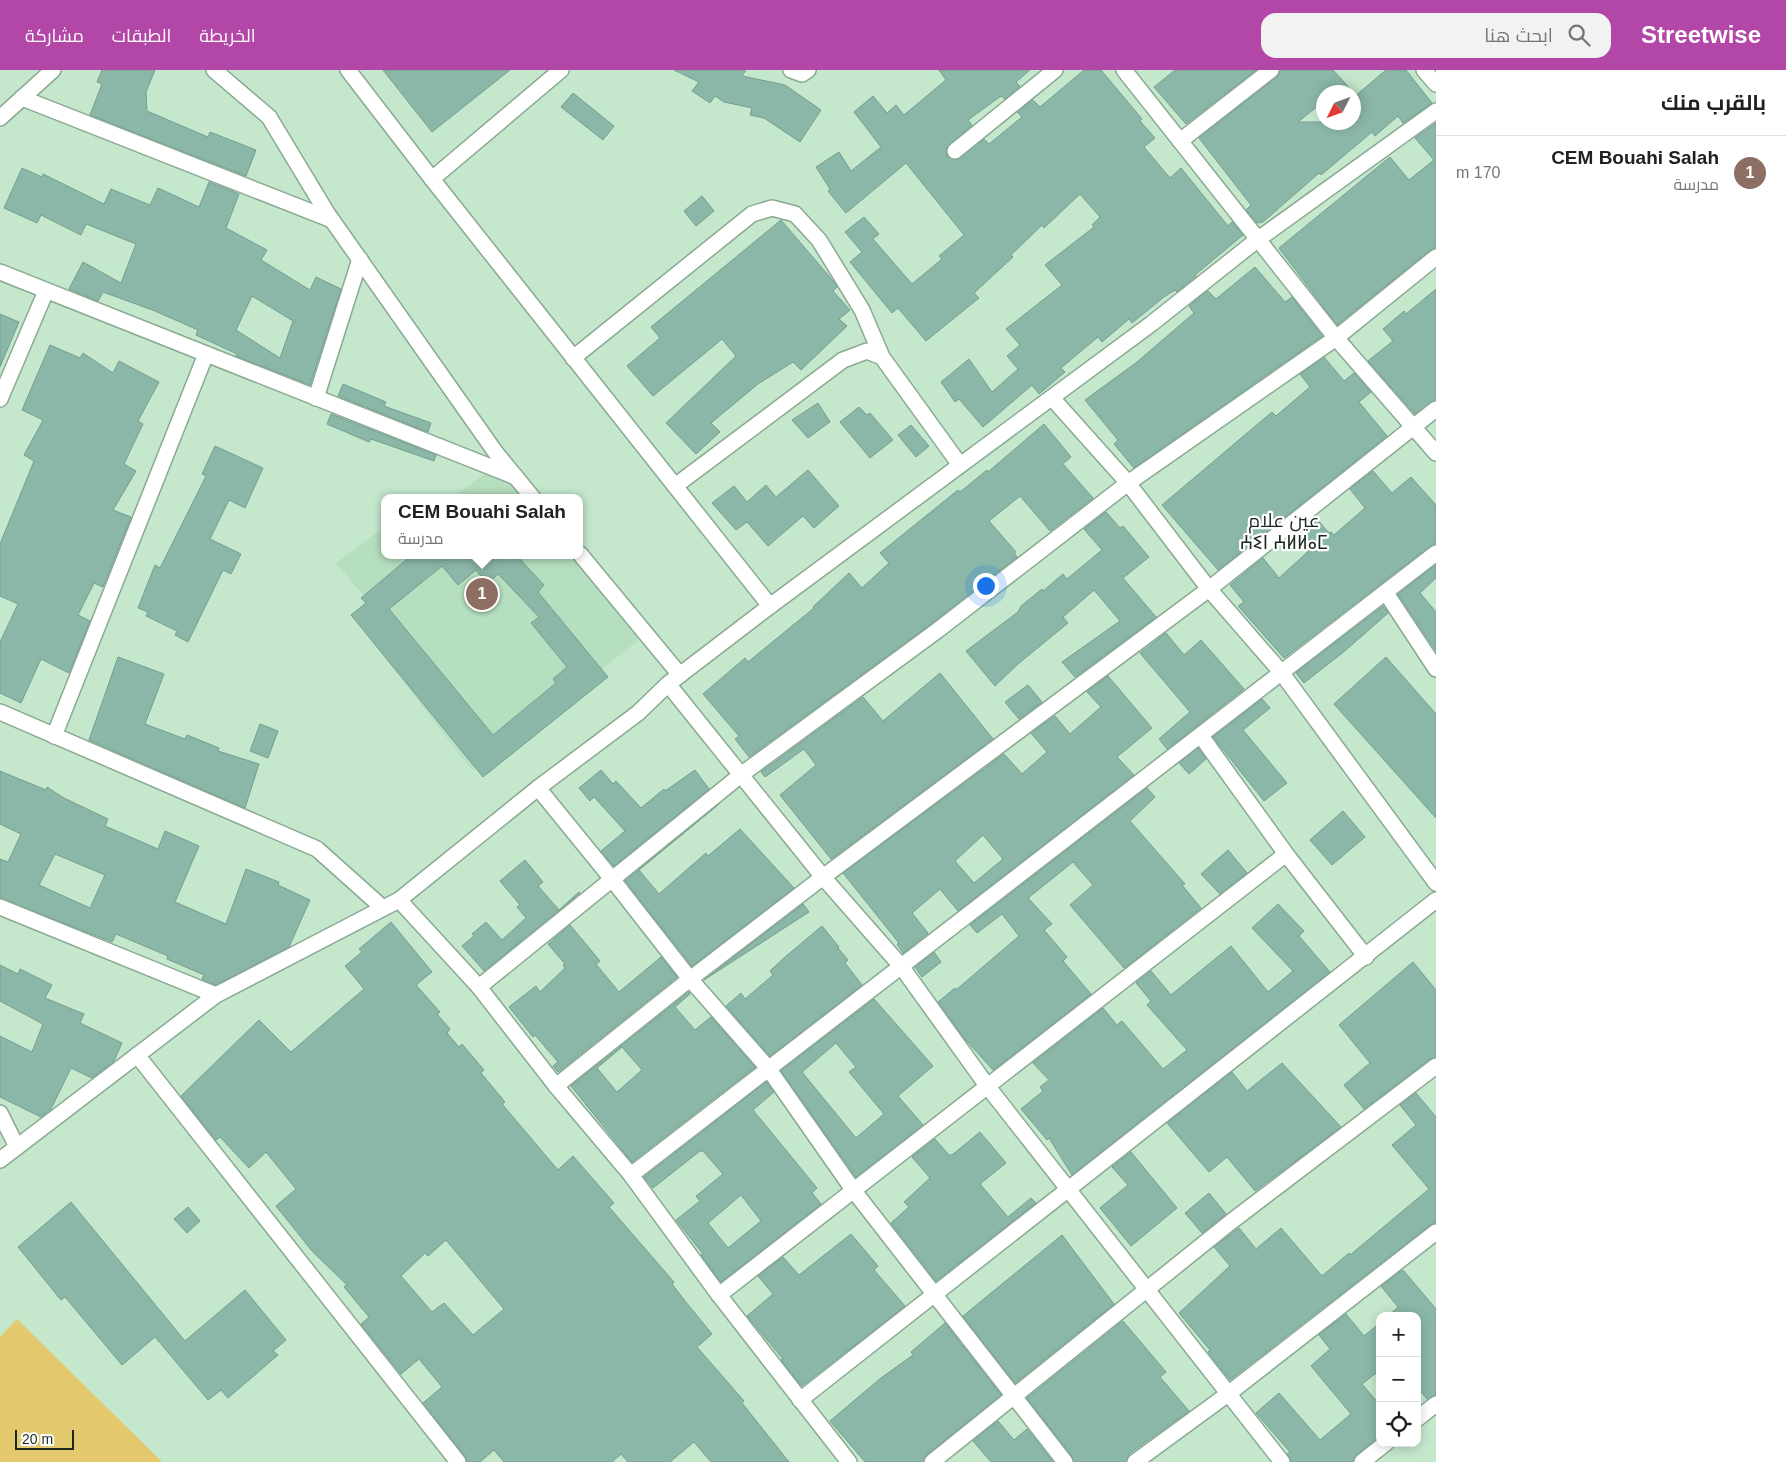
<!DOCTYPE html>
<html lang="ar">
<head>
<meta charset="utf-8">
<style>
  :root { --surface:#fff; --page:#f2f2f2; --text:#202124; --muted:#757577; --line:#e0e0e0; --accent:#b347a7 }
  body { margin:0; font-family:Arial,Cairo,"Noto Sans Tifinagh",sans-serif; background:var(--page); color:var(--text); direction:rtl }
  .controls { position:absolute; right:15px; bottom:15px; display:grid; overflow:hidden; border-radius:10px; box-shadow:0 2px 12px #0003 }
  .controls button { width:45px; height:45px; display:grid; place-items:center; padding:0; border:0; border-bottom:1px solid var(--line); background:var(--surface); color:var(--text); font:25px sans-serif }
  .compass { position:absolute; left:1316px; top:15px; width:45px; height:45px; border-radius:50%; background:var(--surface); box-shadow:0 2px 12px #0003; rotate:228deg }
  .scale { position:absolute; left:15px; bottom:12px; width:59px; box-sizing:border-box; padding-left:5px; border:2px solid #1b281e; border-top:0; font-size:14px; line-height:18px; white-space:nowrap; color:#1b281e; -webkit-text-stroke:4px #fefefe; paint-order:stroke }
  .you { position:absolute; left:985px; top:515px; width:18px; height:18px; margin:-12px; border:4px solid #fff; border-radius:50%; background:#1a73e8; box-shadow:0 0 0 8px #1a73e833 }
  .badge { display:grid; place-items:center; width:32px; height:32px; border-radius:50%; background:var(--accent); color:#fff; font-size:16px; font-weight:700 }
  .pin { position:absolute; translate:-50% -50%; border:2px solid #fff; box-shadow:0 1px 5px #0006 }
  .popup { position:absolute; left:381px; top:424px; width:202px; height:65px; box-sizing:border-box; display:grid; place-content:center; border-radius:10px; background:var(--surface); filter:drop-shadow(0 1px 4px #0005); font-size:16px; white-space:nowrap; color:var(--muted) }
  .popup b { font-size:19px; color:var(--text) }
  .popup::after { content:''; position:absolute; left:50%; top:100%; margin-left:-10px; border:10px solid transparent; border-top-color:var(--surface) }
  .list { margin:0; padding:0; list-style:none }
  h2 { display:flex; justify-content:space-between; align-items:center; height:65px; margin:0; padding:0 20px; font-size:21px }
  h2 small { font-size:16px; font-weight:400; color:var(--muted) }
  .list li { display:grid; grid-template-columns:32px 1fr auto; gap:15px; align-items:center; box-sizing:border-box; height:75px; padding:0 20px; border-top:1px solid var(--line) }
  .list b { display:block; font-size:19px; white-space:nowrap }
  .list p { margin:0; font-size:16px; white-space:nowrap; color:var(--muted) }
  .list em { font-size:16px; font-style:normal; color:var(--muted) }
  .icon { flex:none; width:28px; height:28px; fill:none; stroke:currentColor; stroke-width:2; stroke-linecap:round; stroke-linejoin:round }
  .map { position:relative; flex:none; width:1436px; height:1392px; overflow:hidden; direction:ltr }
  header { display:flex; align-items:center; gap:30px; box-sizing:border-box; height:70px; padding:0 25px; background:var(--accent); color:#fff }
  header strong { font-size:24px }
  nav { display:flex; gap:28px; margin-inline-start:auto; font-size:18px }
  .search { width:350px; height:45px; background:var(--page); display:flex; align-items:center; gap:12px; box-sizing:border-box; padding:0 18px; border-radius:15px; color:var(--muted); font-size:19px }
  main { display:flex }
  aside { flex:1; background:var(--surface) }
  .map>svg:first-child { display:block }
  .built { fill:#b5dfbf }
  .green { fill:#e4c86e }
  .building { fill:#8bb7a8; stroke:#749e90; fill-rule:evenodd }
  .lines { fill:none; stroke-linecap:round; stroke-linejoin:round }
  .street-casing { stroke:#89a990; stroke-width:18 }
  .street { stroke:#fff; stroke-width:15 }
  .labels { text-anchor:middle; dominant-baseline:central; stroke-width:4.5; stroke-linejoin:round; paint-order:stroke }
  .neighbourhood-label { font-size:19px; fill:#1b281e; stroke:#fefefe }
</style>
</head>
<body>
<header>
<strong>Streetwise</strong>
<div class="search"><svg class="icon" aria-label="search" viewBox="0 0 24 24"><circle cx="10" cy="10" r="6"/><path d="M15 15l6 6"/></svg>ابحث هنا</div>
<nav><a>الخريطة</a><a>الطبقات</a><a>مشاركة</a></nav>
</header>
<main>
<aside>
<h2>بالقرب منك<small></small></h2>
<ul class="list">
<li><span class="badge" style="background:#8d6e63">1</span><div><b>CEM Bouahi Salah</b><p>مدرسة</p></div><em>170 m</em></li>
</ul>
</aside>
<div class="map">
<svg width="1436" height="1392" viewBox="0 0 1436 1392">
  <rect width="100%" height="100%" fill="#c5e8cd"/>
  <g class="built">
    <path d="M498 394 526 428H452Z"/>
    <path d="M384 457V485H572L639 570 472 700 371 570 388 554 336 493Z"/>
  </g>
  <path class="green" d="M17 1249 162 1392H0V1267Z"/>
  <g class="building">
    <path d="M102 0H155L146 22 147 41 208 67 210 62 256 80 246 106 90 45 102 14 97 12Z"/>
    <path d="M383 0H510L432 62Z"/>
    <path d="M674 0H746L742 6 785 15 821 40 800 72 764 48 750 45 752 38 724 32 715 26 710 33 692 21 699 12Z"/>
    <path d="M939 0H1030L1016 12 1020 16 1005 29 1001 26 968 50 972 55 946 78 947 86 956 90 984 69 989 74 1022 47 1017 42 1033 30 1040 37 1084 0H1101L1142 49 1140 51 1155 68 1144 77 1170 108 1181 98 1228 156 1232 152 1243 165 1195 205 1196 206 1177 222 1175 220 1164 227 1132 253 1129 249 1102 272 1098 267 1061 298 1065 302 1039 324 1032 315 983 357 959 329 955 332 941 312 969 289 992 322 1018 299 1007 286 1020 275 1006 259 1062 215 1045 195 1094 157 1092 155 1100 147 1080 124 1044 158 1042 155 1011 185 1013 187 974 223 979 228 926 271 898 238 892 243 850 192 862 182 845 162 864 147 879 164 873 169 912 214 942 189 939 186 964 165 906 93 846 143 828 121 830 119 816 97 839 82 851 101 881 77 854 42 873 26 887 43 896 35 904 45 946 10Z"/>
    <path d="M1175 0H1256L1186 54 1154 17Z"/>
    <path d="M1280 0H1333L1353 22H1324V31L1298 52H1354V27L1386 0H1406L1432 33 1403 53 1398 46 1375 66 1372 62 1321 105 1319 103 1263 152 1257 153 1246 140 1251 135 1199 68 1277 7Z"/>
    <path d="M573 23 614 56 603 70 561 37Z"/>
    <path d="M1436 53V178L1430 180 1337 255 1279 178 1390 87 1409 110 1434 90 1415 68Z"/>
    <path d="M22 98 42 107 43 104 104 134 111 119 150 135 158 118 199 137 209 112 239 124 226 158 267 180 261 190 310 220 316 207 341 219 310 315 236 286 237 284 196 265 198 260 155 241 103 222 98 231 69 219 83 192 121 213 136 174 86 154 81 165 41 145 37 153 4 138ZM252 226 293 251 280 288 236 260Z"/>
    <path d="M702 126 714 141 696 156 684 141Z"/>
    <path d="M781 150 834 212 837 217 833 221 850 240 839 249 847 256 801 300 793 292 758 314 711 353 720 362 696 384 666 353 736 286 722 269 653 326 627 296 660 268 651 257Z"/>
    <path d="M1255 197 1285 232 1292 227 1322 266 1134 398 1114 374 1118 370 1085 330 1137 292 1194 243 1189 236 1208 221 1216 229Z"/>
    <path d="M1436 219V330L1415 344 1368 291 1393 271 1383 259 1404 241 1406 244Z"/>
    <path d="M0 244 19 252 0 297Z"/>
    <path d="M50 275 80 288 83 283 113 303 119 291 159 312 138 351 143 354 124 394 136 401 113 440 131 447 103 517 94 513 78 545 90 551 69 603 41 589 21 633 0 623V572L18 534 0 526V474L34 391 24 385 43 350 22 340Z"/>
    <path d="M1324 287 1344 311 1354 303 1371 322 1359 332 1387 366 1218 500 1162 435 1272 342 1276 346 1310 317 1300 304Z"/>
    <path d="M343 314 386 332 384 336 431 353 428 362 338 326Z"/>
    <path d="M818 333 830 352 808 368 792 350Z"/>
    <path d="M859 337 867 345 870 343 893 370 870 388 840 352Z"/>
    <path d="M331 344 436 385 434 391 371 369 369 372 327 354Z"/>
    <path d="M1044 354 1071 387 1063 394 1093 428 1050 461 1020 426 989 451 1016 482 1014 483 1017 487 932 553 749 687 735 669 739 666 703 624 745 588 748 592 814 538 813 537 849 503 862 518 889 493 880 483 958 420 960 422 987 400 988 402Z"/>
    <path d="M911 355 929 376 916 387 898 365Z"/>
    <path d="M215 376 263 398 245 438 229 430 210 469 241 484 231 504 223 500 188 572 175 565 177 561 146 546 148 542 138 538 155 495 160 498 206 406 202 404Z"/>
    <path d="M808 400 839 436 814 458 803 446 768 476 747 452 736 460 712 433 734 416 747 432 766 415 776 427Z"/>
    <path d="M1373 401 1392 423 1411 407 1436 435V474L1430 476 1284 588 1238 536 1244 532 1230 515 1263 488 1279 508 1314 476 1300 459 1315 447 1329 463 1331 462 1334 465 1365 438 1350 419Z"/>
    <path d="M1106 442 1120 458 1123 456 1149 487 1123 508 1156 547 1075 607 1062 592 1120 551 1094 520 1063 547 1068 553 1018 594 995 616 966 581 1018 542 1021 536 1042 519 1043 521 1063 504 1067 509 1102 480 1084 459Z"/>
    <path d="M412 485H516L544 515 538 522 608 607 483 707 351 545 366 533 361 528ZM442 496 458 515 476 500 487 514 498 504 539 547 531 553 567 597 553 609 556 613 493 665 389 539Z"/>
    <path d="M1436 495V508L1420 523 1436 542V581L1398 524Z"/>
    <path d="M1383 536 1388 543 1346 580 1304 613 1296 603Z"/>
    <path d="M1166 563 1184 585 1201 570 1244 619 1167 679 1159 669 1190 642 1140 583Z"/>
    <path d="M118 587 164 604 145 654 185 669 187 665 219 678 218 681 259 694 245 738 89 670Z"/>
    <path d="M1386 587 1436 644V748L1334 634Z"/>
    <path d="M940 603 993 669 831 789 780 725 816 695 804 679 765 707 761 702 863 627 883 651Z"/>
    <path d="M1108 606 1152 658 1117 687 1134 705 958 841 940 819 912 843 928 863 903 883 897 874 899 873 843 803 1004 684 1022 704 1047 682 1031 663 1055 646 1070 664 1101 637 1087 622ZM983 765 1003 789 974 813 955 791Z"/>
    <path d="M1028 615 1042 632 1019 649 1005 632Z"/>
    <path d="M1262 629 1270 638 1243 660 1287 713 1264 731 1213 667Z"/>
    <path d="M260 654 278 661 268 688 250 681Z"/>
    <path d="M1198 678 1206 689 1189 704 1179 693Z"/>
    <path d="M601 700 613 714 616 711 641 738 664 719 665 721 695 700 709 719 614 796 601 781 625 761 594 727 590 731 579 718Z"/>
    <path d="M0 701 46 720 47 717 64 728 108 749 105 756 158 779 165 761 199 776 175 832 226 854 246 799 279 812 278 815 310 830 289 877 216 915 202 909 204 905 167 889 168 886 116 864 112 872 0 828V789L8 792 21 764 0 754ZM55 784 105 805 90 838 39 815Z"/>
    <path d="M1147 718 1155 727 1130 751 1185 814 1182 815 1201 838 1124 898 1070 835 1093 815 1073 792 1028 828 1052 854 1044 860 1067 887 1063 891 1091 924 993 1000 965 969 938 932 955 918 956 920 1019 866 1002 844 977 863 970 855Z"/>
    <path d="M719 734 639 800 659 824 706 783 708 786 740 759 794 818 692 896 625 811Z"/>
    <path d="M1343 741 1365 767 1332 795 1310 770Z"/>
    <path d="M1228 780 1247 803 1220 824 1201 804Z"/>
    <path d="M525 790 543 812 538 816 559 840 579 822 580 823 484 901 462 876 474 866 472 864 486 852 502 870 526 848 517 837 520 835 500 811Z"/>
    <path d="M803 834 809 842 704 910Z"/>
    <path d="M1278 834 1304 861 1299 866 1330 902 1072 1105 1049 1068 1047 1070 1021 1039 1043 1021 1040 1017 1049 1010 1033 993 1103 938 1117 955 1122 951 1163 999 1187 980 1147 935 1151 931 1136 913 1151 901 1171 925 1231 876 1268 922 1293 901 1252 858Z"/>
    <path d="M391 852 432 902 416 915 440 942 437 944 450 959 447 963 459 977 462 974 484 1000 481 1003 505 1032 502 1034 558 1100 573 1086 614 1133 609 1137 674 1212 672 1214 685 1231 712 1264 697 1277 744 1331 742 1333 789 1392H711L694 1372 670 1392H628L621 1384 612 1392H504L494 1380 480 1392H467L465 1386 423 1333 442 1317 419 1289 401 1304 361 1254 369 1247 344 1217 347 1215 312 1181 276 1136 296 1119 266 1082 249 1098 220 1067 216 1070 181 1026 259 950 291 982 364 919 345 896 362 882 359 879ZM446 1170 504 1239 473 1265 444 1233 432 1242 401 1206 425 1183 428 1186Z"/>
    <path d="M570 855 600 891 596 894 619 922 661 887 677 907 558 1002 553 996 558 992 535 965 533 967 509 937 536 916 540 922 565 898 563 895 565 894 548 874Z"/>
    <path d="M822 856 839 877 838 878 848 890 845 893 862 915 770 986 726 936 741 923 745 929 773 905 770 901 785 887Z"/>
    <path d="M934 882 941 892 922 907 915 897Z"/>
    <path d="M1413 892 1436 920V987L1430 989 1364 1039 1344 1015 1370 993 1339 955Z"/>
    <path d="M0 895 18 904 20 899 52 915 45 928 84 944 80 953 122 973 114 991 92 1008 71 998 51 1039 41 1047 0 1027V966L32 982 43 954 0 931Z"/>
    <path d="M689 922 690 924 675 937 695 960 711 947 755 997 632 1092 571 1016ZM622 977 642 1000 617 1022 597 998Z"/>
    <path d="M874 929 933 996 898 1026 923 1055 856 1107 781 1001ZM836 973 856 997 849 1002 884 1044 856 1068 802 1002Z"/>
    <path d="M1282 993 1341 1057 1255 1121 1227 1087 1209 1102 1167 1053 1232 1002 1247 1021Z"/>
    <path d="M766 1012 774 1022 753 1040 817 1118 812 1123 821 1134 721 1212 701 1185 703 1184 676 1150 700 1131 696 1126 723 1104 703 1081H700L653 1118 644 1107ZM741 1125 761 1151 728 1178 708 1153Z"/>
    <path d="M1416 1023 1436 1047V1153L1430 1155 1230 1310 1208 1282 1210 1280 1179 1243 1230 1196 1214 1177 1239 1158 1256 1179 1281 1158 1322 1206 1349 1183 1350 1185 1429 1119 1392 1075 1416 1055 1400 1035Z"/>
    <path d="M980 1062 1006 1093 980 1114 1008 1147 1031 1128 1036 1133 936 1211 891 1153 909 1137 904 1132 930 1108 912 1087 935 1069 949 1085H952Z"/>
    <path d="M1131 1082 1177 1138 1131 1176 1100 1138 1128 1115 1112 1097Z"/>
    <path d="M1209 1123 1226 1144 1202 1163 1185 1143Z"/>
    <path d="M71 1132 185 1271 245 1220 286 1270 273 1281 278 1285 228 1328 221 1320 208 1330 155 1267 122 1295 65 1227 61 1230 18 1177Z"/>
    <path d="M188 1137 200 1151 187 1163 174 1149Z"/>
    <path d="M851 1164 878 1196 874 1200 905 1236 802 1316 781 1290 783 1289 747 1246 773 1224 758 1206 783 1187 799 1205Z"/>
    <path d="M1062 1165 1114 1234 1015 1313 963 1246Z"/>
    <path d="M1403 1200 1436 1239V1325L1427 1329 1417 1317V1246H1388L1398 1237 1381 1216Z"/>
    <path d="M1346 1244 1364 1266 1380 1253V1300L1362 1314 1380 1335V1366L1356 1385 1353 1392H1291L1287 1384 1290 1382 1256 1343 1279 1323 1320 1370 1351 1344 1311 1296 1330 1279 1319 1265Z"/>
    <path d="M1123 1251 1166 1302 1160 1307 1189 1341 1129 1384 1126 1392H1074L1072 1386 1027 1328Z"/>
    <path d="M945 1253 1001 1325 926 1385 923 1392H865L830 1351 881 1308 913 1285 911 1282Z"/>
    <path d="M998 1351 1014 1370 1027 1359 1053 1392H991L973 1371Z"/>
  </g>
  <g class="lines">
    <defs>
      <g id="street">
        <path d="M214 0 269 47 327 143 496 383 533 428"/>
        <path d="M348 0 432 109 770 536"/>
        <path d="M791 0 802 4 808 0"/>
        <path d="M1124 0 1336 268 1436 383"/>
        <path d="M1424 0 1436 14"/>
        <path d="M22 28 332 150"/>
        <path d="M0 48 53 0"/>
        <path d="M1180 71 1271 0"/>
        <path d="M955 81 1055 0"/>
        <path d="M432 109 561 0"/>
        <path d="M0 202 516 407"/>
        <path d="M573 288 752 144 772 138 795 144 819 170 862 240 882 287"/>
        <path d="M316 328 360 189"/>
        <path d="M1052 328 1128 413 1209 519 1281 602 1436 813"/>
        <path d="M0 329 46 221"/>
        <path d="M675 416 843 290 867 281 882 287 960 395"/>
        <path d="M580 484 680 605"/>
        <path d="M1386 523 1436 599"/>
        <path d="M668 614 823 807 901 896 988 1017 1282 1392"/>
        <path d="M0 642 317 779 383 838"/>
        <path d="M54 666 206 284"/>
        <path d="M1201 666 1286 784 1366 887"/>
        <path d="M538 718 612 809 690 909 768 998 854 1121 1065 1392"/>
        <path d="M399 830 479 917 556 1016 631 1105 719 1225 849 1392"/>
        <path d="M0 837 216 925"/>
        <path d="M479 917 742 704 938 560 1128 413 1336 268 1436 187"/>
        <path d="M137 985 458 1392"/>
        <path d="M556 1016 690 909 823 807 1209 519 1436 339"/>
        <path d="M0 1043 17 1077"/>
        <path d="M0 1090 216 925 399 830 538 718 638 643 668 614 770 536 1151 254 1257 170 1436 41"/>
        <path d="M631 1105 1436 483"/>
        <path d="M719 1225 1286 784"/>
        <path d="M800 1330 1436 830"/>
        <path d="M1417 1349 1436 1334"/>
        <path d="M932 1392 1232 1151 1436 996"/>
        <path d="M1135 1392 1228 1324 1436 1162"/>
        <path d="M1362 1392 1386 1373"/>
      </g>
    </defs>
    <use href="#street" class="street-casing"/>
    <use href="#street" class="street"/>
  </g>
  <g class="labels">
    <g class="neighbourhood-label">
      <text x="1284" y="450">عين علام<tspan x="1284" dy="22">ⵄⵉⵏ ⵄⵍⵍⴰⵎ</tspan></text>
    </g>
  </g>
</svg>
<div class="controls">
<button>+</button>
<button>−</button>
<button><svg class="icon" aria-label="locate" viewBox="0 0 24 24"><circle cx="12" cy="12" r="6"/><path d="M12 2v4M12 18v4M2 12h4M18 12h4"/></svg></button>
</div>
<svg class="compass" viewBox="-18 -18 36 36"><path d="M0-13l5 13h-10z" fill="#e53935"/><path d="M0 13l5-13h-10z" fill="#757577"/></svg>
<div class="scale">20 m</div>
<div class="you"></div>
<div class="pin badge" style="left:482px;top:524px;background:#8d6e63">1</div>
<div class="popup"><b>CEM Bouahi Salah</b>مدرسة</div>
</div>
</main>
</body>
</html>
